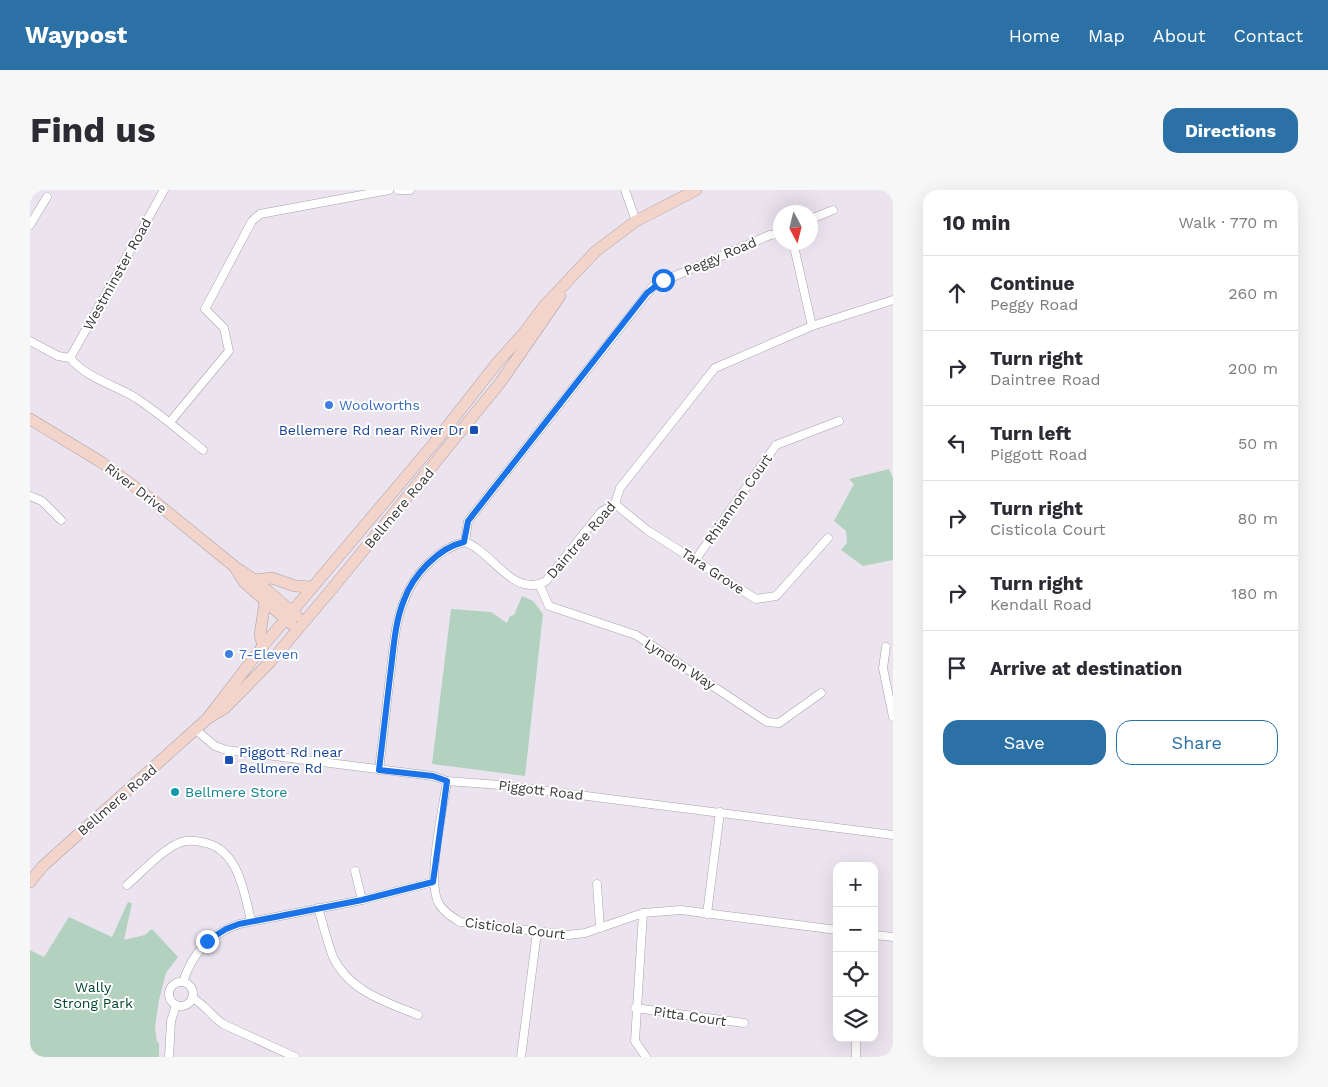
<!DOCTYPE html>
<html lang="en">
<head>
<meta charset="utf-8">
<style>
  :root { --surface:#fff; --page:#f7f7f7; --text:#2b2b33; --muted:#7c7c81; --line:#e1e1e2; --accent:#2b71a6 }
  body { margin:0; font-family:"Work Sans",sans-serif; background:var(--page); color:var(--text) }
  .controls { position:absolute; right:15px; bottom:15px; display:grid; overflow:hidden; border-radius:10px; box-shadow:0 5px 20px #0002 }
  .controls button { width:45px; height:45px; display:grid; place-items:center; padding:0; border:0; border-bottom:1px solid var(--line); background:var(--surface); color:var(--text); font:25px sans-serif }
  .compass { position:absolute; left:743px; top:15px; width:45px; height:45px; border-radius:50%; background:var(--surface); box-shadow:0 5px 20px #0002; rotate:173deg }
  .stop { position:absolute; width:15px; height:15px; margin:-11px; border:4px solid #1a73e8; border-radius:50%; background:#fff }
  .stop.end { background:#1a73e8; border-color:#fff; box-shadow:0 1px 5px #0008 }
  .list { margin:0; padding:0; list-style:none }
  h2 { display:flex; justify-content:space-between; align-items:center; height:65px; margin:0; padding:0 20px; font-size:21px }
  h2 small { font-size:16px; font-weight:400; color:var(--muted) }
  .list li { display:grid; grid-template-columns:32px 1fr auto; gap:15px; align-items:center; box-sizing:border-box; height:75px; padding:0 20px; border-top:1px solid var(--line) }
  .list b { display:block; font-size:19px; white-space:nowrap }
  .list p { margin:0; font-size:16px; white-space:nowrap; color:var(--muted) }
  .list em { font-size:16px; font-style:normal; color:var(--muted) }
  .actions { display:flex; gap:10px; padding:15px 20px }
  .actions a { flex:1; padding:11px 0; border:1px solid var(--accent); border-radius:15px; text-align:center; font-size:18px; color:var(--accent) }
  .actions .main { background:var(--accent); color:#fff }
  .icon { flex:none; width:28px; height:28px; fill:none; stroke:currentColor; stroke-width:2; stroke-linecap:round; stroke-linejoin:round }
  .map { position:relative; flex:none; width:863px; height:867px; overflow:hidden; border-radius:15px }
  header { display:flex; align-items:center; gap:30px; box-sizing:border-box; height:70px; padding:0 25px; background:var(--accent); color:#fff }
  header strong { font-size:24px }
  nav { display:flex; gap:28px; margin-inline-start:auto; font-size:18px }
  .intro { display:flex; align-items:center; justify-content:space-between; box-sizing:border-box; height:120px; padding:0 30px }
  h1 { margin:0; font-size:35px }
  .button { padding:12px 22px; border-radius:15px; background:var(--accent); color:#fff; font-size:18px; font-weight:700 }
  main { display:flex; gap:30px; padding:0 30px }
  aside { flex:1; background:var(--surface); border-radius:15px; box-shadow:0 5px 20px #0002 }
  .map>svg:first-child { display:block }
  .green { fill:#b2d2bf }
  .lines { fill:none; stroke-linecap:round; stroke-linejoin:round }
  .street-casing { stroke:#a8a1ab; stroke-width:9 }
  .secondary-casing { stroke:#a8a1ab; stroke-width:12 }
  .street { stroke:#fff; stroke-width:8 }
  .secondary { stroke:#f3d4ca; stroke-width:11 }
  .route { stroke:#1a73e8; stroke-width:6 }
  .shop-dot { fill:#3f7fe0; stroke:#fff; stroke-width:2 }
  .transit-dot { fill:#1a4fb4; stroke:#fff; stroke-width:2 }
  .culture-dot { fill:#0f9aa8; stroke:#fff; stroke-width:2 }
  .labels { text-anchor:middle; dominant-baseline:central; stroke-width:4; stroke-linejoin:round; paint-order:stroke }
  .street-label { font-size:14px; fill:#3a373b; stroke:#fff }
  .shop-label { font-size:14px; fill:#366cbe; stroke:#fff; text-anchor:start }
  .transit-label { font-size:14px; fill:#164399; stroke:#fff; text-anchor:end }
  .culture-label { font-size:14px; fill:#0d838f; stroke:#fff; text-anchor:start }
  .park-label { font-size:14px; fill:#03462b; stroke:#fff }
</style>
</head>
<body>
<header>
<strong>Waypost</strong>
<nav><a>Home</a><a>Map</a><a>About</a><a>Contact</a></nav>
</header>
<div class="intro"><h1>Find us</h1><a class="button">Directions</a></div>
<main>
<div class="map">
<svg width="863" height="867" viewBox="0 0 863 867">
  <rect width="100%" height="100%" fill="#ebe4ef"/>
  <g class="green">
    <path d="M859 279 863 288V370L833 376 811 360 817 353 816 341 804 331 824 294 819 289Z"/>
    <path d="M492 406 503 411 513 424 495 586 402 574 421 419 461 422 477 433 480 426 484 425Z"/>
    <path d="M98 712 102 713 94 750 115 745 122 739 148 767 136 783 129 810 125 837 127 852 129 853V867H0V760L14 767 39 727 82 747Z"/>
  </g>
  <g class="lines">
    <defs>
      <g id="street">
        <path d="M368 0H380"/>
        <path d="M595 0 606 31"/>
        <path d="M781 29 803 20"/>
        <path d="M0 35 17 7"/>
        <path d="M763 52 782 136"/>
        <path d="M0 151 28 166 40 168C56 188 85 195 106 208 130 224 151 242 173 260"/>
        <path d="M40 168 134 0"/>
        <path d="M140 232 199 161 194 138 175 119 222 31 230 24 359 0"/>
        <path d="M0 306 12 311 31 330"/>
        <path d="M585 314 617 340 726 409 746 406 798 348"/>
        <path d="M435 352 438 331 624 95 740 45 751 44"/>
        <path d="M666 369 746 255 809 231"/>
        <path d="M509 394 519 416 606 445 737 532 749 533 791 503"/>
        <path d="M856 457 853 478 863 527"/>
        <path d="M166 540 185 556 196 560 403 586 417 591 470 595 863 645"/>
        <path d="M349 580C353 546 357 512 361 478 364 455 365 432 374 411 383 385 408 358 435 352 462 361 483 409 516 391L571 322 585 314 590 298 685 178 782 136 863 110"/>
        <path d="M417 591C413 619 396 692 409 714 414 722 422 727 430 732L538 745 555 743 613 723 651 720 807 740"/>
        <path d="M325 681 332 710"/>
        <path d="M567 694 570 738"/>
        <path d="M97 695C111 683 130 662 145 655 153 650 162 650 171 652 208 657 214 701 221 731"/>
        <path d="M288 718C293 734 297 751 303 767 319 801 356 812 388 825"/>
        <path d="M613 723 605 851 616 867"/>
        <path d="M677 724 690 622"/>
        <path d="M844 745 863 747"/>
        <path d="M153 792C162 763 180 744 209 734L332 710 403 692"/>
        <circle cx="151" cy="804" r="12"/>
        <path d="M162 808C176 815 181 826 193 834L265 867"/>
        <path d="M605 818 714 833"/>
        <path d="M139 867 141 831 146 815"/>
        <path d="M491 867 507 742"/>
        <path d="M826 867V848"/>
      </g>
      <g id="secondary">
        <path d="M0 229 71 272 124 311 205 377 225 390 267 426"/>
        <path d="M206 379 214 392 261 434"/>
        <path d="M225 390 242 388 265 396 282 397"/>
        <path d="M233 456 230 445 235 412"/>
        <path d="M180 527 195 518 241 471 301 400 470 193 530 106"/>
        <path d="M0 692 13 676 177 529 233 456 406 251 467 173 494 143 514 116 566 61 606 31 666 0"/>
      </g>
    </defs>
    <use href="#street" class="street-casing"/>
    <use href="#secondary" class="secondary-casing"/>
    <use href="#street" class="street"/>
    <use href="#secondary" class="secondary"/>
  </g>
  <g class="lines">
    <path class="route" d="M177 751 196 739 209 734 332 710 403 692 417 591 403 586 349 580C353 546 357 512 361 478 364 455 365 432 374 410 383 385 408 358 434 352L438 331 617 103 633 90"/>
  </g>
  <g class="shop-dot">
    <circle cx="299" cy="215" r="5"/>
    <circle cx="199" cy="464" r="5"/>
  </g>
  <g class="transit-dot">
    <rect x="439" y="235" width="10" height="10" rx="2.5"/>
    <rect x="194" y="565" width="10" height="10" rx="2.5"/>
  </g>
  <circle class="culture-dot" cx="145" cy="602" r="5"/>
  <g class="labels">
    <g class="street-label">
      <text transform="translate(690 66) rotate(-23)">Peggy Road</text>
      <text transform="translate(87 84) rotate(-61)">Westminster Road</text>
      <text transform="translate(106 298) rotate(37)">River Drive</text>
      <text transform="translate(708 309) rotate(-55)">Rhiannon Court</text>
      <text transform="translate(369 318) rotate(-50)">Bellmere Road</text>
      <text transform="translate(551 350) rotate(-49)">Daintree Road</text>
      <text transform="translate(683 381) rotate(33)">Tara Grove</text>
      <text transform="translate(650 474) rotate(33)">Lyndon Way</text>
      <text transform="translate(511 600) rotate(7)">Piggott Road</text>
      <text transform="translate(87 610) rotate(-41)">Bellmere Road</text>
      <text transform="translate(485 738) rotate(7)">Cisticola Court</text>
      <text transform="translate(660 826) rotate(8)">Pitta Court</text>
    </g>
    <g class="shop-label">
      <text x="309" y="215">Woolworths</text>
      <text x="209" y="464">7-Eleven</text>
    </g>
    <g class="transit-label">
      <text x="434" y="240">Bellemere Rd near River Dr</text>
      <text x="209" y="562" text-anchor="start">Piggott Rd near<tspan x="209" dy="16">Bellmere Rd</tspan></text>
    </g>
    <g class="culture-label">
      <text x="155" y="602">Bellmere Store</text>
    </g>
    <g class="park-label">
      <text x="63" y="797">Wally<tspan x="63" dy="16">Strong Park</tspan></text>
    </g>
  </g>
</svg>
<div class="controls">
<button>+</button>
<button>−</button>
<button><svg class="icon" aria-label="locate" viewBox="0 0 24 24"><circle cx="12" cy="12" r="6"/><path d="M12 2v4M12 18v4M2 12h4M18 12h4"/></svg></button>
<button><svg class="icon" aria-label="layers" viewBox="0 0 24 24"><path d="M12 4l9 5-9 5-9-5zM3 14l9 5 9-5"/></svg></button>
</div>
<svg class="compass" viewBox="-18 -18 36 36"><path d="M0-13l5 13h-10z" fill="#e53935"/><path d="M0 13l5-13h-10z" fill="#7c7c81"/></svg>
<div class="stop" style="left:633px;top:90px"></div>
<div class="stop end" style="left:177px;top:751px"></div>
</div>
<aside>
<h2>10 min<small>Walk · 770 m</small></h2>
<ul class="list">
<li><svg class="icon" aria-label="ahead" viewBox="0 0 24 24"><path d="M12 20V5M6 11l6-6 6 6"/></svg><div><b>Continue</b><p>Peggy Road</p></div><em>260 m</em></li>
<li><svg class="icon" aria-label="right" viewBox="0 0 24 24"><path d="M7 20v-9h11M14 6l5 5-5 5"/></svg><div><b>Turn right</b><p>Daintree Road</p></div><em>200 m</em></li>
<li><svg class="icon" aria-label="left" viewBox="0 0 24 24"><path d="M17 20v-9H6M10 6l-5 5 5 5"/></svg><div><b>Turn left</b><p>Piggott Road</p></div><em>50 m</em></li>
<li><svg class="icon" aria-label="right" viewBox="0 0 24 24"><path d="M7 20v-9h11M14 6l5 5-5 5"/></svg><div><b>Turn right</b><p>Cisticola Court</p></div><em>80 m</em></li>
<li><svg class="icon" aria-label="right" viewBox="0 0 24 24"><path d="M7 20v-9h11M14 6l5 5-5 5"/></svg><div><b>Turn right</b><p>Kendall Road</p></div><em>180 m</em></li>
<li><svg class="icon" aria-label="arrive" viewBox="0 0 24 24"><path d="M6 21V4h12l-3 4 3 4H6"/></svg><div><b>Arrive at destination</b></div></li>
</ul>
<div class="actions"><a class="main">Save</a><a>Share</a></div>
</aside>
</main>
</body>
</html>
